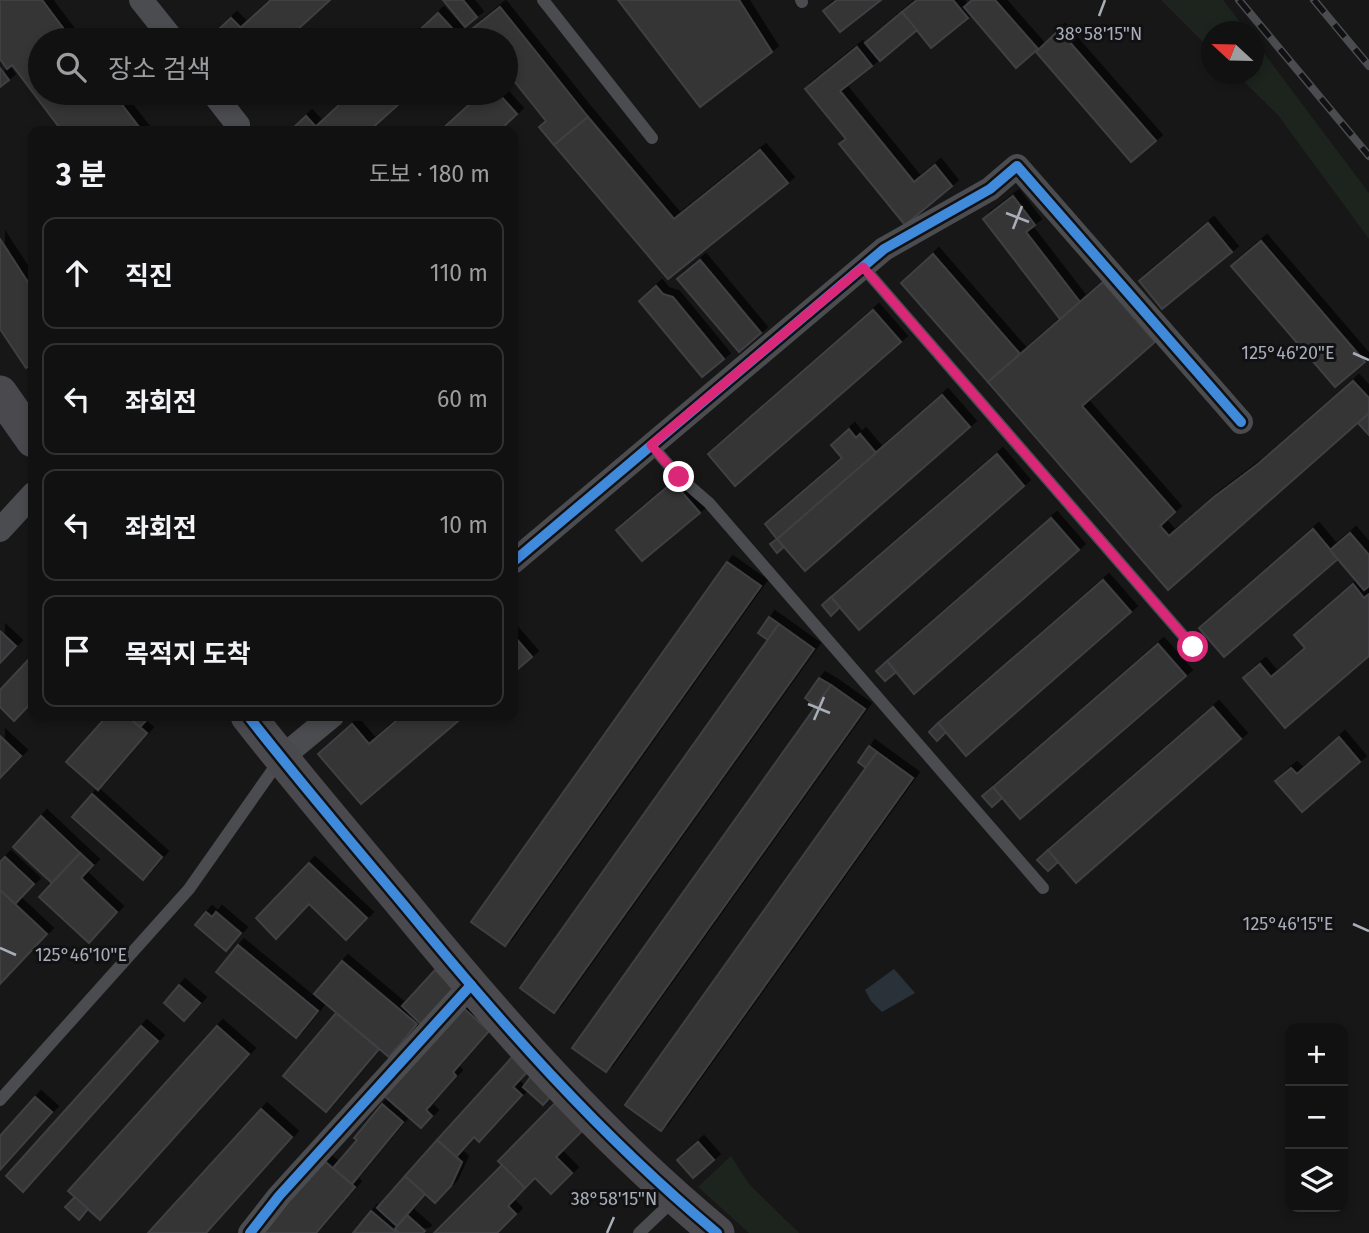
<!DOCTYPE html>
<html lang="ko">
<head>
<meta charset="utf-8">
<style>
  :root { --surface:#111; --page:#1e1f1f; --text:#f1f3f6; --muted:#9c9d9f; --line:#303131 }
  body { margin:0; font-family:"Fira Sans","Noto Sans KR",sans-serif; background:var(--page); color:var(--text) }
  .controls { position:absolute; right:21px; bottom:21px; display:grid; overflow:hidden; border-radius:14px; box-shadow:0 4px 10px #0003 }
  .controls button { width:63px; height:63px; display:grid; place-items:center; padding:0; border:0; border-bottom:2px solid var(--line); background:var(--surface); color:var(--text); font:35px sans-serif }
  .compass { position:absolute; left:1201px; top:21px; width:63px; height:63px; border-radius:50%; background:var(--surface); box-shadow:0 4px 10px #0003; rotate:292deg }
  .stop { position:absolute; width:21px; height:21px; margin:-16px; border:5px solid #db2777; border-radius:50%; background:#fff }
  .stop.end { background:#db2777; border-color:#fff; box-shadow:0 2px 7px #0008 }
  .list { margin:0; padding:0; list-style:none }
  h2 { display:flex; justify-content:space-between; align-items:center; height:91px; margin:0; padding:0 28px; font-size:30px }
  h2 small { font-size:23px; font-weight:400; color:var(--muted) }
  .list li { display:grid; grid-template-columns:46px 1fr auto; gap:21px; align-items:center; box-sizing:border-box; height:112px; margin:0 14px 14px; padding:0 14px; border:2px solid var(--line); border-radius:14px }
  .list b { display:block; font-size:26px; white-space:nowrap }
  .list em { font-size:23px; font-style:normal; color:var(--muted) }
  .icon { flex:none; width:38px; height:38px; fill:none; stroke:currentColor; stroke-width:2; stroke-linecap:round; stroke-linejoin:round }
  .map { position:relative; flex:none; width:1369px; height:1233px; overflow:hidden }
  .search { position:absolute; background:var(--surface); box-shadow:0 4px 10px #0003; left:28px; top:28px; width:490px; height:77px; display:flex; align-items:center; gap:18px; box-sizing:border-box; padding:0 24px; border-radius:38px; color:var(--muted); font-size:26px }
  .panel { position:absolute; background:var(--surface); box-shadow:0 4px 10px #0003; left:28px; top:126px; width:490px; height:595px; border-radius:14px }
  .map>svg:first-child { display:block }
  .green { fill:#1d241e }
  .water { fill:#2a3239 }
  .building { fill:#353536; stroke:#3f4043; stroke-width:2; filter:url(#shadow) }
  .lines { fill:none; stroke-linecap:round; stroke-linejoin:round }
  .lane { stroke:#4b4c50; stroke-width:12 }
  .street { stroke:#4b4c50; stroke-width:24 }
  .secondary { stroke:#4a4a4e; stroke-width:35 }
  .rail-casing { stroke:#4b4c4f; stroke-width:8 }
  .rail { stroke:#111113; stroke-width:5; stroke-dasharray:16; stroke-linecap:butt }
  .cycleway-casing { stroke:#111113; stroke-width:15 }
  .cycleway { stroke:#408adc; stroke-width:10 }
  .route { stroke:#db2777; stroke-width:9 }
  .ticks { fill:none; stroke:#a8adb8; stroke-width:2.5 }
  .ticks-label { font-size:18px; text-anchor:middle; fill:#a8adb8; stroke:#111113; stroke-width:6; stroke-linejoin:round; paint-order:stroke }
</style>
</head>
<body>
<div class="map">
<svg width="1369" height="1233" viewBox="0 0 1369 1233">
  <defs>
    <filter id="shadow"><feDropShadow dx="6" dy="-6" stdDeviation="0" flood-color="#0009"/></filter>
  </defs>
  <rect width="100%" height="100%" fill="#171717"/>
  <g class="green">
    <path d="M1161 0H1223L1247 31 1212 32 1211 50Z"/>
    <path d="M1254 40 1369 193V239L1278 115 1236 74H1254Z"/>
    <path d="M731 1156 749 1184 799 1233H749L698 1187Z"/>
  </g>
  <path class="water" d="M894 969 915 993 882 1012 871 1001 865 990Z"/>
  <g class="building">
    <path d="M0 0H42L72 40H40V93H113L142 131H62L12 65 7 69 0 59Z"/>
    <path d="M271 0H330L286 40H227Z"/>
    <path d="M443 0H463L477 17 465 27Z"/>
    <path d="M618 0H739L772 52 700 107Z"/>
    <path d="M837 0H881L840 32 823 11Z"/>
    <path d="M917 0H953L968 18 931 48 902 12Z"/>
    <path d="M972 0H995L1038 49 1016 68 964 7Z"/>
    <path d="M500 7 588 117 554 145 539 127 546 121 506 71V40H481L472 29Z"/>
    <path d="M902 12 917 30 880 61 865 43Z"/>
    <path d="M438 13 463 40H409Z"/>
    <path d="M231 18 241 28 227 40 218 30Z"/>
    <path d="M1059 30 1156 141 1131 162 1036 52Z"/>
    <path d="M857 47 872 66 840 91 914 182 935 165 952 186 905 225 839 144 846 139 805 89Z"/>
    <path d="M0 68 9 80 0 87Z"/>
    <path d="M352 93H411L369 131H311Z"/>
    <path d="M482 93H498L517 114 499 131H440Z"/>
    <path d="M306 116 316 127 311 131H295L292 129Z"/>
    <path d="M588 117 674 219 760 150 788 183 668 279 554 145Z"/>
    <path d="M1013 196 1035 225 1026 232 1080 302 1060 319 983 219Z"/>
    <path d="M1208 223 1232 252 1162 309 1139 281Z"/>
    <path d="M0 239 33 290V364L26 368 0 329Z"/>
    <path d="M1261 241 1365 362 1335 387 1231 266Z"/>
    <path d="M933 254 1020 354 988 382 901 283Z"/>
    <path d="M700 260 761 333 739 352 677 279Z"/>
    <path d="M1103 282 1155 342 1082 406 1175 512 1160 526 1169 536 1214 497 1258 464 1353 381 1369 398V413L1168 590 988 382Z"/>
    <path d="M656 286 663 294 673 297 724 359 702 377 639 301Z"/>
    <path d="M873 310 901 342 735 486 708 454Z"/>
    <path d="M942 395 970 427 805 571 777 539Z"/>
    <path d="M1369 413V435L1358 423Z"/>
    <path d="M849 429 856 438 860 434 876 453 777 539 765 524 842 458 831 445Z"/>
    <path d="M997 454 1024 486 859 630 831 597Z"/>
    <path d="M673 482 700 513 642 561 616 530Z"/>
    <path d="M1051 518 1079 550 914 694 887 661Z"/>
    <path d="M1313 529 1338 559 1224 657 1199 628Z"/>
    <path d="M1350 533 1369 555V586L1364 590 1330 550Z"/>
    <path d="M777 539 784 547 777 553 770 544Z"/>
    <path d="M727 562 761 586 505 946 471 922Z"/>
    <path d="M1103 580 1131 612 966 756 938 723Z"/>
    <path d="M1353 584 1364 598 1369 594V656L1285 728 1243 678 1260 664 1271 677 1305 648 1294 635Z"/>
    <path d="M831 597 840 607 831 616 822 605Z"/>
    <path d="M769 617 779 624 768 640 758 633Z"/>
    <path d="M779 624 814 649 554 1013 520 988Z"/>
    <path d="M0 631 16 646 0 663Z"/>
    <path d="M513 635 532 657 513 673Z"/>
    <path d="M1158 644 1186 676 1020 819 993 787Z"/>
    <path d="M30 658 33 661V701L14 721 0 707V690Z"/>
    <path d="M887 661 896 672 885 681 876 671Z"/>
    <path d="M819 678 831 685 816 706 805 698Z"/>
    <path d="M831 685 865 709 606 1072 572 1048Z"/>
    <path d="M1213 707 1241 739 1076 883 1048 850Z"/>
    <path d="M107 716H127L147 733 98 790 66 762Z"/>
    <path d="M127 716H150L140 727Z"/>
    <path d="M402 716H464L361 804 318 754 352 724 369 744Z"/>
    <path d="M938 723 946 732 937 741 929 732Z"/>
    <path d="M0 736 21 756 0 778Z"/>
    <path d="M1339 737 1360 762 1302 812 1275 781 1291 768 1297 774Z"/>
    <path d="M869 746 877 752 866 768 858 762Z"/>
    <path d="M877 752 913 778 661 1131 625 1105Z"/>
    <path d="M993 787 1002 798 992 807 982 796Z"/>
    <path d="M92 794 162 857 143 880 72 817Z"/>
    <path d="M41 816 80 853 52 883 13 847Z"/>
    <path d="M1048 850 1058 862 1048 871 1037 860Z"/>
    <path d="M80 853 93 865 81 878 117 912 89 943 39 897Z"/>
    <path d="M5 857 34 884 15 904 0 890V862Z"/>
    <path d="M309 863 367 918 346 940 309 904 276 939 256 918Z"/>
    <path d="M0 890 47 934 0 984Z"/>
    <path d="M206 912 212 917 216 912 241 933 226 951 195 925Z"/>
    <path d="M238 945 318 1011 296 1038 216 972Z"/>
    <path d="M342 961 417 1024 389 1057 314 994Z"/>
    <path d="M435 970 456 990 423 1026 402 1006Z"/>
    <path d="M179 985 200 1003 184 1021 164 1003Z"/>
    <path d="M460 1005 489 1031 453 1072 456 1076 426 1110 432 1116 421 1128 382 1094Z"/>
    <path d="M336 1013 379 1049 326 1112 283 1076Z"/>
    <path d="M141 1026 158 1041 23 1192 6 1176Z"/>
    <path d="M217 1026 249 1054 100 1220 68 1191Z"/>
    <path d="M514 1055 530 1069 513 1087 522 1095 479 1142 474 1137 456 1157 437 1140Z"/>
    <path d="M532 1075 553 1094 543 1105 523 1087Z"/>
    <path d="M35 1097 52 1112 0 1170V1136Z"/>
    <path d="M559 1099 586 1127 556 1157 572 1173 551 1194 535 1178 525 1188 498 1161Z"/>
    <path d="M382 1104 403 1122 352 1184 333 1168 357 1140 354 1138Z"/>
    <path d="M261 1109 292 1137 206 1233H148Z"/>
    <path d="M437 1140 462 1162 451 1186 435 1203 405 1176Z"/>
    <path d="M698 1142 714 1160 693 1178 677 1160Z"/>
    <path d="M322 1159 355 1187 316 1233H260Z"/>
    <path d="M502 1165 525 1188 508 1206 516 1214 497 1233H434Z"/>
    <path d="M405 1176 425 1194 397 1226 377 1208Z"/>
    <path d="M75 1197 88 1209 79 1220 65 1207Z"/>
    <path d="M371 1211 397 1233H353Z"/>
    <path d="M407 1215 425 1231 423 1233H399L395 1229Z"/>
  </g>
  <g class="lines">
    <g class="lane">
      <path d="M543 0 652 138"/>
      <path d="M801 0 802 2"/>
      <path d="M863 267 1193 647"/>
      <path d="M651 445 679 477 709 503 1043 888"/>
      <path d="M0 1100 189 889 279 761"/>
      <path d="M639 1233 675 1199"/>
    </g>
    <g class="street">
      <path d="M141 0 173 40"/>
      <path d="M213 93 238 125"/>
      <path d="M0 530 33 494"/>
      <path d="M513 562 884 249 990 189 1017 166 1241 422"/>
      <path d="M281 758 332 716"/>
      <path d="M250 1233 279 1196 471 985"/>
    </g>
    <g class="secondary">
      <path d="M0 393 33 440"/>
      <path d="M248 716C298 780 351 842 403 904 499 1021 600 1136 717 1233"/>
    </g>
    <defs>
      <g id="rail">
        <path d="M1239 0 1369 156"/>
        <path d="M1314 0 1369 66"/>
      </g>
    </defs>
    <use href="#rail" class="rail-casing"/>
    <use href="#rail" class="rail"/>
    <defs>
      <g id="cycleway">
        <path d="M513 562 884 249 990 189 1017 166 1241 422"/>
        <path d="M248 716C298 780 351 842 403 904 499 1021 600 1136 717 1233"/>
        <path d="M250 1233 279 1196 471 985"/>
      </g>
    </defs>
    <use href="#cycleway" class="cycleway-casing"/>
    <use href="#cycleway" class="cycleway"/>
  </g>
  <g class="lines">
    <path class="route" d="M679 477 651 445 863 267 1193 647"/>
  </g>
  <path class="ticks" d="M1099 16 1105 0M1006 213 1029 222M1013 229 1022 206M1353 353 1369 360M808 704 830 713M814 720 824 697M1353 924 1369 931M0 948 16 955M607 1233 614 1217"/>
  <g class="ticks-label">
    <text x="1099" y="40">38°58'15"N</text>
    <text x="1288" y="359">125°46'20"E</text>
    <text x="1288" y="930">125°46'15"E</text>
    <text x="81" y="961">125°46'10"E</text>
    <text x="614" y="1205">38°58'15"N</text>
  </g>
</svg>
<div class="controls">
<button>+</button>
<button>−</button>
<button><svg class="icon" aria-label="layers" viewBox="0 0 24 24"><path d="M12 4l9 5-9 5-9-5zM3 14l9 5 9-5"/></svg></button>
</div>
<svg class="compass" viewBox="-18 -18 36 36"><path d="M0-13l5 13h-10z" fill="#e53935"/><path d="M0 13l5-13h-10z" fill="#9c9d9f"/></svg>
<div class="stop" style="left:1193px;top:647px"></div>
<div class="stop end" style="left:679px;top:477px"></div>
<div class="search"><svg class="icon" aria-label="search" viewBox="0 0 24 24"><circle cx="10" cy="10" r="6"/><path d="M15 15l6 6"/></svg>장소 검색</div>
<section class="panel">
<h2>3 분<small>도보 · 180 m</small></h2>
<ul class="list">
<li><svg class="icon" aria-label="ahead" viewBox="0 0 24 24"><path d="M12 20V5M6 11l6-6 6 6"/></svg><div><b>직진</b></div><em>110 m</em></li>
<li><svg class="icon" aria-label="left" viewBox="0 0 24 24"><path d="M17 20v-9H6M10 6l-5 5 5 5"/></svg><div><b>좌회전</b></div><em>60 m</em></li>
<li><svg class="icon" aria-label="left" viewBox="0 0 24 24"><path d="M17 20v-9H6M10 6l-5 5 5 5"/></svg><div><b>좌회전</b></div><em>10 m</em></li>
<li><svg class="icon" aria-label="arrive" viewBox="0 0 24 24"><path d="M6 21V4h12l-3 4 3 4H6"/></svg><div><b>목적지 도착</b></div></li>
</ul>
</section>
</div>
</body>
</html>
